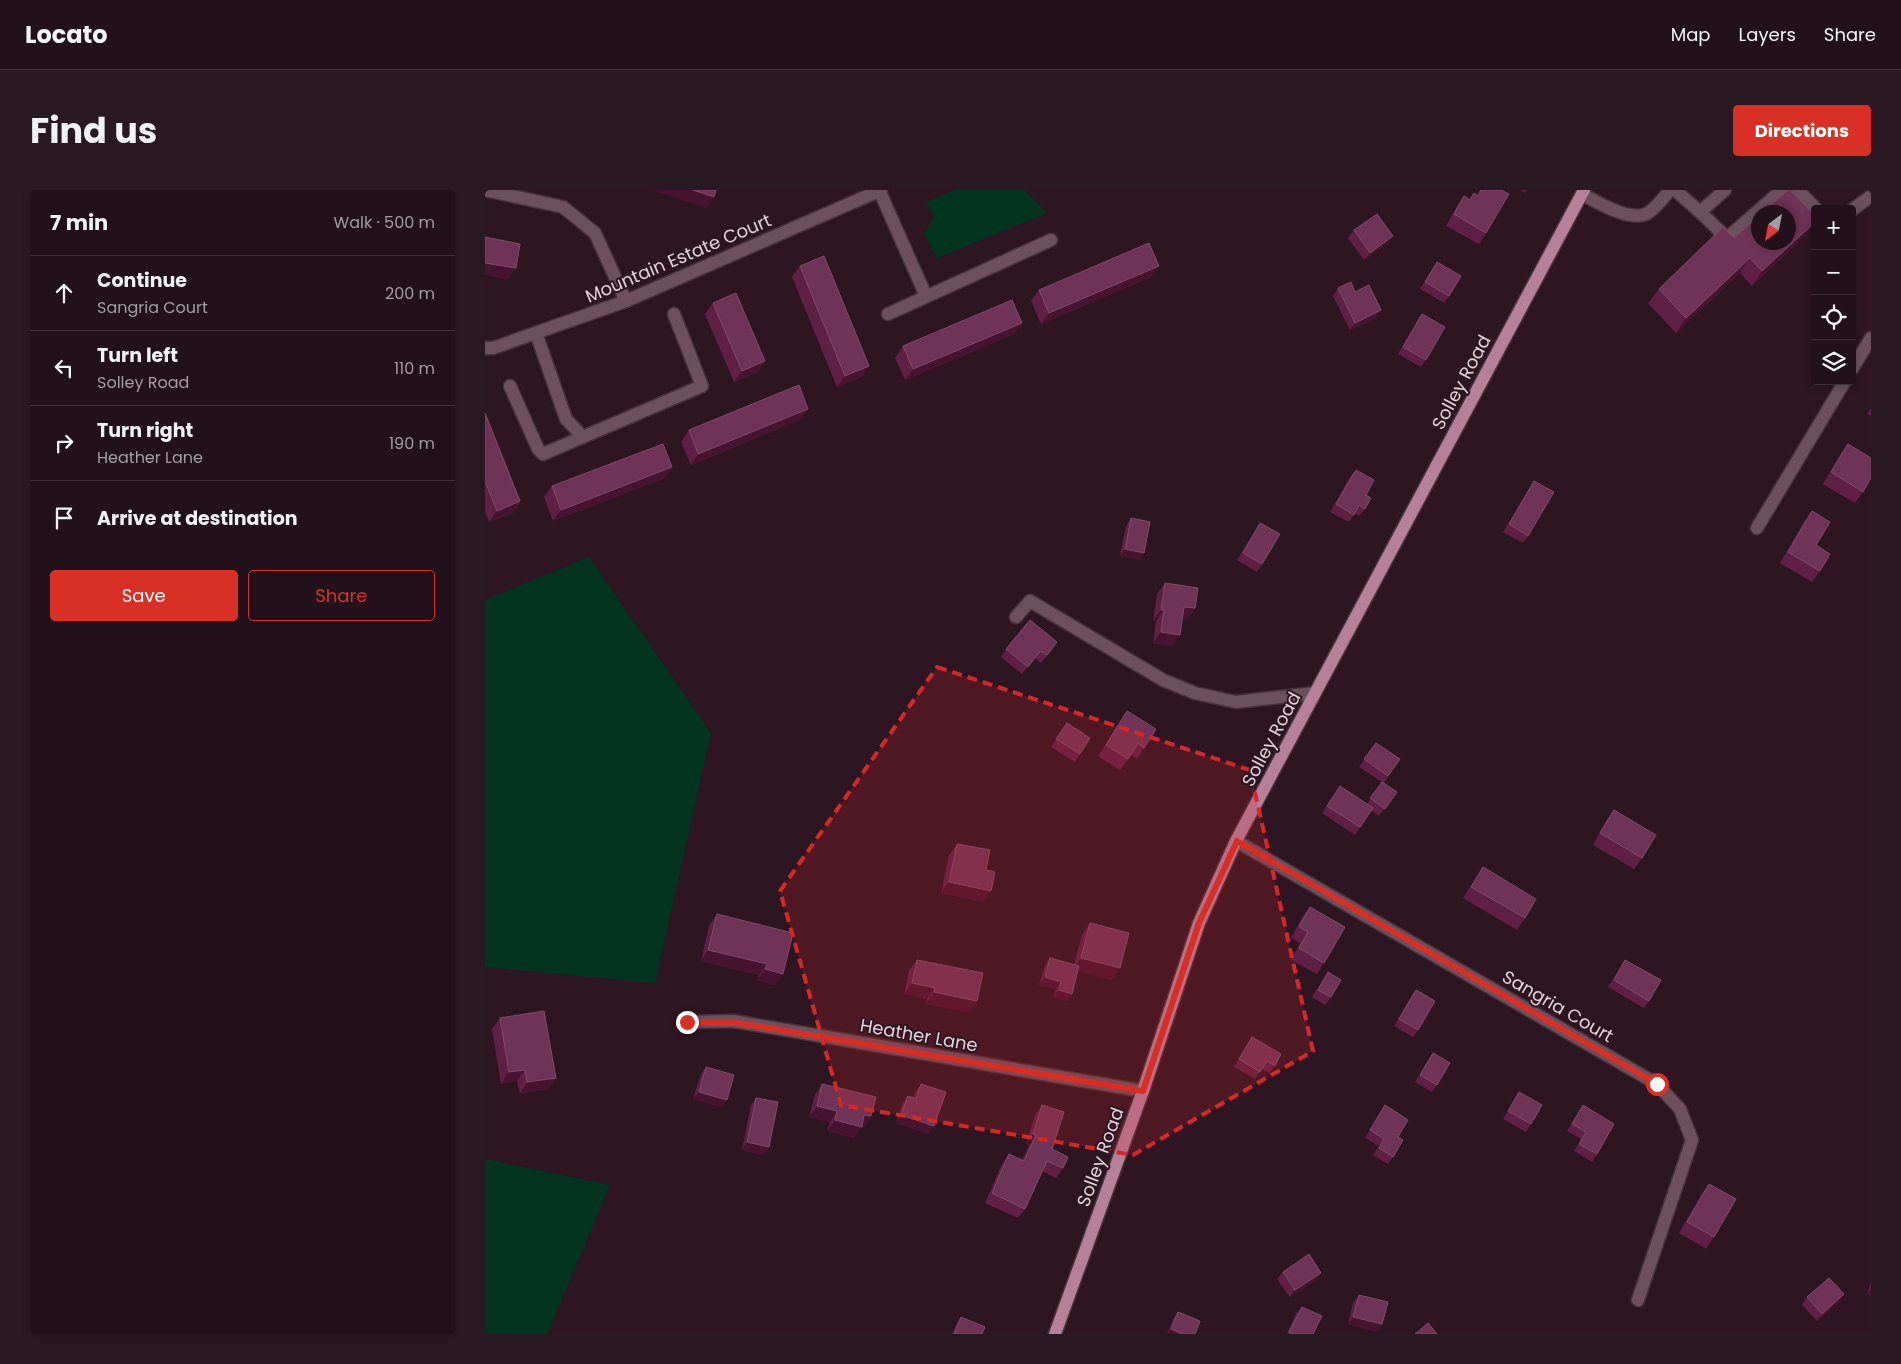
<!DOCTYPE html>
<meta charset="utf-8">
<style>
body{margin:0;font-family:Poppins,sans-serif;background:#2a1923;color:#f1f3f6}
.controls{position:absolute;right:15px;top:15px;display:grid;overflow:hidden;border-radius:5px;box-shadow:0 2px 8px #0003}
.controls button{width:45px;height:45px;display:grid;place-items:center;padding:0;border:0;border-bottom:1px solid #3f3039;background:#22101a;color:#f1f3f6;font:25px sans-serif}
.compass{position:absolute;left:1266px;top:15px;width:45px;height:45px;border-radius:50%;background:#22101a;box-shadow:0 2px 8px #0003;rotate:212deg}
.stop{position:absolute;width:15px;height:15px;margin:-11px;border:4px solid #d93025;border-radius:50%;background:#fff}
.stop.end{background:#d93025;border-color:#fff;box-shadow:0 1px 5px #0008}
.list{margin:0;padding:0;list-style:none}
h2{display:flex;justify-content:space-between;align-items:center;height:65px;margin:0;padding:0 20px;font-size:21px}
h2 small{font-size:16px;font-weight:400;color:#a29da2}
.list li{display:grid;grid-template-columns:32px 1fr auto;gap:15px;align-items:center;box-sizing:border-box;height:75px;padding:0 20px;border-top:1px solid #3f3039}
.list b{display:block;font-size:19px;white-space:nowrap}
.list p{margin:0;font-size:16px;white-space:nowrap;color:#a29da2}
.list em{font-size:16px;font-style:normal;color:#a29da2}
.actions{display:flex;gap:10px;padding:15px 20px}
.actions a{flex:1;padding:11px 0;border:1px solid #d93025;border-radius:5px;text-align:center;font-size:18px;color:#d93025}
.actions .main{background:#d93025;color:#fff}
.icon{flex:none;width:28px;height:28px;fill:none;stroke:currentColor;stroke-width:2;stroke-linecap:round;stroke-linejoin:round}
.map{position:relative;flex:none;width:1386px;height:1144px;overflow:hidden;border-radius:5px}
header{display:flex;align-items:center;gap:30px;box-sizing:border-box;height:70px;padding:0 25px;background:#22101a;border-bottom:1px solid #3f3039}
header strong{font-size:24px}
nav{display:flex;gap:28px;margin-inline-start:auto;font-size:18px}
.intro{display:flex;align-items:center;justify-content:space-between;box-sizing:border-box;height:120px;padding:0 30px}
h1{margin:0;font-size:35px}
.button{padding:12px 22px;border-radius:5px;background:#d93025;color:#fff;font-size:18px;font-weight:700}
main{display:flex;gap:30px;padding:0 30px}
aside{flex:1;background:#22101a;border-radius:5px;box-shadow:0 2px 8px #0003}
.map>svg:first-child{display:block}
.green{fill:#02341f}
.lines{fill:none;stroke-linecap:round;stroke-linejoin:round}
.minor-casing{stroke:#45333c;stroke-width:15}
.major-casing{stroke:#45333c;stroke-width:15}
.minor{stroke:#6c505e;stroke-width:12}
.major{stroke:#b67f9a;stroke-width:12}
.wall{fill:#602046}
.shaded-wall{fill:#461431}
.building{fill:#6e3356;stroke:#804c6a}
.route{stroke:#d93025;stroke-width:6}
.marked{fill:#d62828;fill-opacity:0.2;stroke:#d62828;stroke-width:4;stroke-dasharray:10 6;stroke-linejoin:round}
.labels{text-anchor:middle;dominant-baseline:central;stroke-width:4;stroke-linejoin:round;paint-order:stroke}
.street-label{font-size:18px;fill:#e1d0d7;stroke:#2d1622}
</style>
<header>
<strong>Locato</strong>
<nav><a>Map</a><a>Layers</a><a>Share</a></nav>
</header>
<div class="intro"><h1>Find us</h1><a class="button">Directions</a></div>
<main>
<aside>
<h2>7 min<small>Walk · 500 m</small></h2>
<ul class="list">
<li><svg class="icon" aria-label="ahead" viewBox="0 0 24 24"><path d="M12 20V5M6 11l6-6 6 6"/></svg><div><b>Continue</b><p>Sangria Court</p></div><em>200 m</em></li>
<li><svg class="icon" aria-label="left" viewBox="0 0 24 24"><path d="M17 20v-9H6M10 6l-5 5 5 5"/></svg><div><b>Turn left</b><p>Solley Road</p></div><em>110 m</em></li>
<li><svg class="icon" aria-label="right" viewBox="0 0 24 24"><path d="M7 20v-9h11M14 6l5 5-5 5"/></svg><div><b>Turn right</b><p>Heather Lane</p></div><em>190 m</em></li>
<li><svg class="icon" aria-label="arrive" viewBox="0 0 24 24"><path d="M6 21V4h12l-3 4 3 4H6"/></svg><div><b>Arrive at destination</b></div></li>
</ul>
<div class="actions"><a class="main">Save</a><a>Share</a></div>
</aside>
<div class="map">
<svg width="1386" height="1144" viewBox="0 0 1386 1144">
<rect width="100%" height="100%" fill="#2d1622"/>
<g class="green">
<polygon points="470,0 539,0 562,23 452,68 439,44 449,27 440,12"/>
<polygon points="104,367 226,543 170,793 0,777 0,410"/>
<polygon points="0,969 125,995 62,1144 0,1144"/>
</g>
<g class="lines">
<defs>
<g id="minor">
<polyline points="0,0 78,17 110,43 141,111"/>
<polyline points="394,0 441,106"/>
<polyline points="1190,0 1215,22 1240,0"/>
<polyline points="1313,0 1331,19"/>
<path d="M1097 4C1112 12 1146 33 1163 23 1171 18 1179 7 1185 0"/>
<polyline points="1367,20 1386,6"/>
<polyline points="1215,22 1242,48 1297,0"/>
<polyline points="403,124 566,50"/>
<polyline points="51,143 81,229 98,247"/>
<polyline points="0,158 8,158 141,111 396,0"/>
<polyline points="1367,179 1386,148"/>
<polyline points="25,196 53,259 58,264 217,196 189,124"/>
<polyline points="1272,338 1360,191"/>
<polyline points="531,427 545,411 678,490 710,503 751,512 830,503"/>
<polyline points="751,651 1172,894 1195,919 1207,950 1153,1110"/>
<polyline points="203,832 248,831 658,901"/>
</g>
<polyline id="major" points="570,1144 658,901 714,733 751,651 1099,0"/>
</defs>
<use href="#minor" class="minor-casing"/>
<use href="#major" class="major-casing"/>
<use href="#minor" class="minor"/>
<use href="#major" class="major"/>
</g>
<g class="wall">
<polygon points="995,0 1016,0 1001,43 994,54 961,36 971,18 979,6 984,9 989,3 992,5"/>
<polygon points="1035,0 1042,0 1040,3"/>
<polygon points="869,40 903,53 879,70 863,48"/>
<polygon points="1322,44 1267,96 1255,83 1191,143 1163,113 1174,99 1249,48"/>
<polygon points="952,72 964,106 959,113 935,99"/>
<polygon points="315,76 384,176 376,187 352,197 307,87"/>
<polygon points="666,87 556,134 546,111 554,100"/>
<polygon points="853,98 870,102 891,128 865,140 848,106"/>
<polygon points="228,113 273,182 249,192 220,124"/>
<polygon points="937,124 941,170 936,177 913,164 932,132"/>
<polygon points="529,144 420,190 410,168 418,156"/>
<polygon points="1386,218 1386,226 1382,224"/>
<polygon points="323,219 315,230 206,275 196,252 204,240"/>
<polygon points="0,223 35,311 28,323 4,332 0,322"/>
<polygon points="1363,254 1378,302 1370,313 1338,294 1355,265"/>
<polygon points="187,277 180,288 68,331 59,307 67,296"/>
<polygon points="871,280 881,305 880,319 874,326 870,323 864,332 845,322 865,287"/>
<polygon points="1049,291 1043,346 1038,353 1018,342"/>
<polygon points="1327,321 1335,381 1327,392 1295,373 1319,332"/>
<polygon points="646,328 654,370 635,366 641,336"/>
<polygon points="775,333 777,374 772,382 752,370"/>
<polygon points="680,393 710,418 702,430 697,429 695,445 687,456 668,453 671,431 668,431 672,404"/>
<polygon points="521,459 567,460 556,473 550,468 537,484 516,467"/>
<polygon points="642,521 659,558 652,569 646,565 635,580 613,566"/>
<polygon points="582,533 595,564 590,572 566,557"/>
<polygon points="891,553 915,569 899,593 912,602 894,626 886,620 870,645 837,623 855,596 882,614 897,592 874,577"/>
<polygon points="1129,620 1157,668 1149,679 1108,655 1121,631"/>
<polygon points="472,654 501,680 498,712 456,703 464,665"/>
<polygon points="998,677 1040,728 1032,740 978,708"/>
<polygon points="825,717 839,773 832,784 806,770 815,753 806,748 817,728"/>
<polygon points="232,724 298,784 290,795 272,790 274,785 216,771 224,736"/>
<polygon points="605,733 627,790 593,781 587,804 582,811 568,807 571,799 554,795 560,776 565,768 589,775 597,745"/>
<polygon points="432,770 492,811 484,822 441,814 442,809 419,804 424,781"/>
<polygon points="1140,770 1164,811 1159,818 1123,797"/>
<polygon points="843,782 846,807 840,815 827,807"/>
<polygon points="931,800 933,840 928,847 909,836 926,807"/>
<polygon points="15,828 71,888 63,899 35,904 32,891 16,894 7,839"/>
<polygon points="767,847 790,876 784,883 777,879 770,889 749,877"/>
<polygon points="948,863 952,895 947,902 930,892"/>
<polygon points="221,877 237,917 208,909 216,884"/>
<polygon points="337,894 386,926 379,938 376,937 369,948 342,941 345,932 324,927 330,905"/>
<polygon points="436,894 444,944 411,933 417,914 423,906 428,908 431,901"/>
<polygon points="1034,902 1046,934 1041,942 1018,929"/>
<polygon points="271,908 279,965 257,960 266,915"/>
<polygon points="557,915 567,959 578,978 571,988 557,981 540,1019 533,1028 500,1013 517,974 524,964 537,970 544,955 541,954 550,925"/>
<polygon points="900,915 908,967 903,974 888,965 894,956 880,948"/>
<polygon points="1098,915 1112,964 1107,972 1089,961 1096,949 1082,941"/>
<polygon points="1224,994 1229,1047 1221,1059 1194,1043 1216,1005"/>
<polygon points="798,1082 836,1083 831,1090 805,1107 792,1089"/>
<polygon points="1386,1091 1386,1105 1382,1104"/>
<polygon points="1359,1104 1354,1112 1332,1131 1317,1115 1322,1107"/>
<polygon points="874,1105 892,1142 863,1134 868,1113"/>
<polygon points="817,1117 828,1144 802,1144 811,1124"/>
<polygon points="693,1122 710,1144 682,1144 688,1130"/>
<polygon points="476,1127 497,1144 467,1144 471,1135"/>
</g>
<g class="shaded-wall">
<polygon points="167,0 208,0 229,7 221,18"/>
<polygon points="1330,32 1330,33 1322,44 1267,96 1277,81"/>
<polygon points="908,46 903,53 879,70 885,63"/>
<polygon points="1265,68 1255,83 1191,143 1201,128"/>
<polygon points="0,73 31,78 23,90 0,85"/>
<polygon points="674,76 666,87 556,134 564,123"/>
<polygon points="896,120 891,128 865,140 870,133"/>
<polygon points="537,133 529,144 420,190 428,179"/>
<polygon points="280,171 273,182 249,192 257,181"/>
<polygon points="384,176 376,187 352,197 360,186"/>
<polygon points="323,219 315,230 206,275 213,264"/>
<polygon points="187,277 180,288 68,331 76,320"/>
<polygon points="35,311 28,323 4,332 12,321"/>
<polygon points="640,359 659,363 654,370 635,366"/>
<polygon points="699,417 710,418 702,430 691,428"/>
<polygon points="676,420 679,420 671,431 668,431"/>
<polygon points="676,442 695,445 687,456 668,453"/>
<polygon points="464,692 506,701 498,712 456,703"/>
<polygon points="223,760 282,774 274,785 216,771"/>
<polygon points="596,768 635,778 627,790 588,780"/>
<polygon points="280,779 298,784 290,795 272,790"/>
<polygon points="560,787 576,792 571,799 554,795"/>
<polygon points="427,793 450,798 442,809 419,804"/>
<polygon points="574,800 587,804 582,811 568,807"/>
<polygon points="449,802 492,811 484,822 441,814"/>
<polygon points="40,880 32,891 16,894 24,882"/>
<polygon points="71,888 63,899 35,904 42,892"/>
<polygon points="214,902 242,910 237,917 208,909"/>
<polygon points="332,916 352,921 345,932 324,927"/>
<polygon points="379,925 386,926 379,938 376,937 369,948 342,941 350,930"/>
<polygon points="416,925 449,936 444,944 411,933"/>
<polygon points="548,944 551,945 544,955 541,954"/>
<polygon points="262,952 284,957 279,965 257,960"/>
<polygon points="836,1083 831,1090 805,1107 810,1100"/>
<polygon points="1386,1098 1386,1105 1382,1104"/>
<polygon points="1359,1104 1354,1112 1332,1131 1337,1124"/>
<polygon points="868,1127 897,1134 892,1142 863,1134"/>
<polygon points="686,1139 697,1144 682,1144"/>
</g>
<g class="building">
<polygon points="208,0 231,0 229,7"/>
<polygon points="996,0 1016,0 1024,4 1001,43 969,24 979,6 985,10 989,3 993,6"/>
<polygon points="1303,0 1305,0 1330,26 1330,32 1277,81 1265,68 1201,128 1174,99 1238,37 1249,48 1274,26 1274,52 1304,52 1304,22 1278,22"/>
<polygon points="892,24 908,46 885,63 869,40"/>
<polygon points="0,47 35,54 31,78 0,73"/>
<polygon points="664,53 674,76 564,123 554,100"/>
<polygon points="339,66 384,176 360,186 315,76"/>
<polygon points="952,72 976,86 964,106 940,92"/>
<polygon points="866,92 870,102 884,95 896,120 870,133 853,98"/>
<polygon points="251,103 280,171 257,181 228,113"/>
<polygon points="527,110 537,133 428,179 418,156"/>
<polygon points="937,124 960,137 941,170 918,157"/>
<polygon points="314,195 323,219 213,264 204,240"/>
<polygon points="0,223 35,311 12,321 0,291"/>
<polygon points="178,254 187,277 76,320 67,296"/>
<polygon points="1363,254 1386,268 1386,288 1378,302 1346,282"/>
<polygon points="871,280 889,290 881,305 886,308 880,319 874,315 869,325 851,314"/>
<polygon points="1049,291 1069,302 1043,346 1024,334"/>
<polygon points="1327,321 1345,332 1331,355 1345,364 1335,381 1303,362"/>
<polygon points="646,328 665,332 659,363 640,359"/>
<polygon points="775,333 795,344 777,374 758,363"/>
<polygon points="680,393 713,398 710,418 699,417 695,445 676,442 679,420 676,420"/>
<polygon points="545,430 572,452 562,465 555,461 543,477 521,459"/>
<polygon points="642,521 671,539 659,558 653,553 643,569 621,555"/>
<polygon points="582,533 605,548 595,564 571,549"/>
<polygon points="891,553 915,569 903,586 879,569"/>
<polygon points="897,592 912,602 900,619 885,608"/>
<polygon points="855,596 888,618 875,637 842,616"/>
<polygon points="1129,620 1171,645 1157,668 1115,643"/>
<polygon points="472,654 505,660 501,680 510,682 506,701 464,692"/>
<polygon points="998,677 1051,709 1040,728 986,697"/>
<polygon points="825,717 860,737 839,773 814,758 823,742 814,737"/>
<polygon points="232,724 308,743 298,784 280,779 282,774 223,760"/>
<polygon points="605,733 644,743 635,778 596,768"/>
<polygon points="565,768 594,776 587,804 574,800 576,792 560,787"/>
<polygon points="432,770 498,783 492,811 449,802 450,798 427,793"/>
<polygon points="1140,770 1176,790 1164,811 1129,790"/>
<polygon points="843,782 856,790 846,807 833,800"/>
<polygon points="931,800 950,811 933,840 914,829"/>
<polygon points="59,821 71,888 42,892 40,880 24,882 15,828"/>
<polygon points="767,847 796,864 790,876 782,871 775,882 754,869"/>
<polygon points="948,863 965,873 952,895 935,885"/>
<polygon points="221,877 249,885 242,910 214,902"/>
<polygon points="337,894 391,907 386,926 379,925 377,937 350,930 352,921 332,916"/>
<polygon points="436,894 461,902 449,936 416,925 423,906 431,909"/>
<polygon points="1034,902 1057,915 1046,934 1023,921"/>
<polygon points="271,908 293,912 284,957 262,952"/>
<polygon points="557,915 579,922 567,959 583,967 578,978 562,971 540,1019 507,1003 524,964 539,971 551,945 548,944"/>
<polygon points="900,915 923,930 913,947 918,950 908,967 894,958 899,949 885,940"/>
<polygon points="1098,915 1129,934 1112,964 1094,954 1101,942 1087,934"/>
<polygon points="1224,994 1251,1009 1229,1047 1202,1032"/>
<polygon points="824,1064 836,1083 810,1100 798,1082"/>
<polygon points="1344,1088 1359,1104 1337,1124 1322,1107"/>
<polygon points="874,1105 903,1112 897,1134 868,1127"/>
<polygon points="817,1117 837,1126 828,1144 808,1144 804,1142"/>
<polygon points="693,1122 715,1131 710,1144 697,1144 686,1139"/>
<polygon points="476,1127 500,1137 497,1144 469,1144"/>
<polygon points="943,1133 952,1144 930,1144"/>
</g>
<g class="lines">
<polyline class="route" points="202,832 248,832 658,901 714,733 752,651 1172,894"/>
</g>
<path class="marked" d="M452 477 765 580 828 861 648 965 356 915 295 701Z"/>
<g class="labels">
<g class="street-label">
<text transform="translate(193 68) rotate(-23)">Mountain Estate Court</text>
<text transform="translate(976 192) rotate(-62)">Solley Road</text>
<text transform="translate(786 549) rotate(-62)">Solley Road</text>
<text transform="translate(1073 816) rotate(30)">Sangria Court</text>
<text transform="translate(434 845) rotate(10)">Heather Lane</text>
<text transform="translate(615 967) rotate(-70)">Solley Road</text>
</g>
</g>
</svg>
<div class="controls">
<button>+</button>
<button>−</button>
<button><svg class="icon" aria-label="locate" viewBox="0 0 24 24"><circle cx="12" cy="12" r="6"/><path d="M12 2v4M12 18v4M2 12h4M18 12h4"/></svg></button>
<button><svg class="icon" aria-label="layers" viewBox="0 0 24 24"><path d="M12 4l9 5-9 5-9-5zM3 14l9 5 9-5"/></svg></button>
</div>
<svg class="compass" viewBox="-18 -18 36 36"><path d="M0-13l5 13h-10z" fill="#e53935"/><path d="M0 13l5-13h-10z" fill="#a29da2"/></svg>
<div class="stop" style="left:1172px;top:894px"></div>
<div class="stop end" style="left:202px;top:832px"></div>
</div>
</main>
